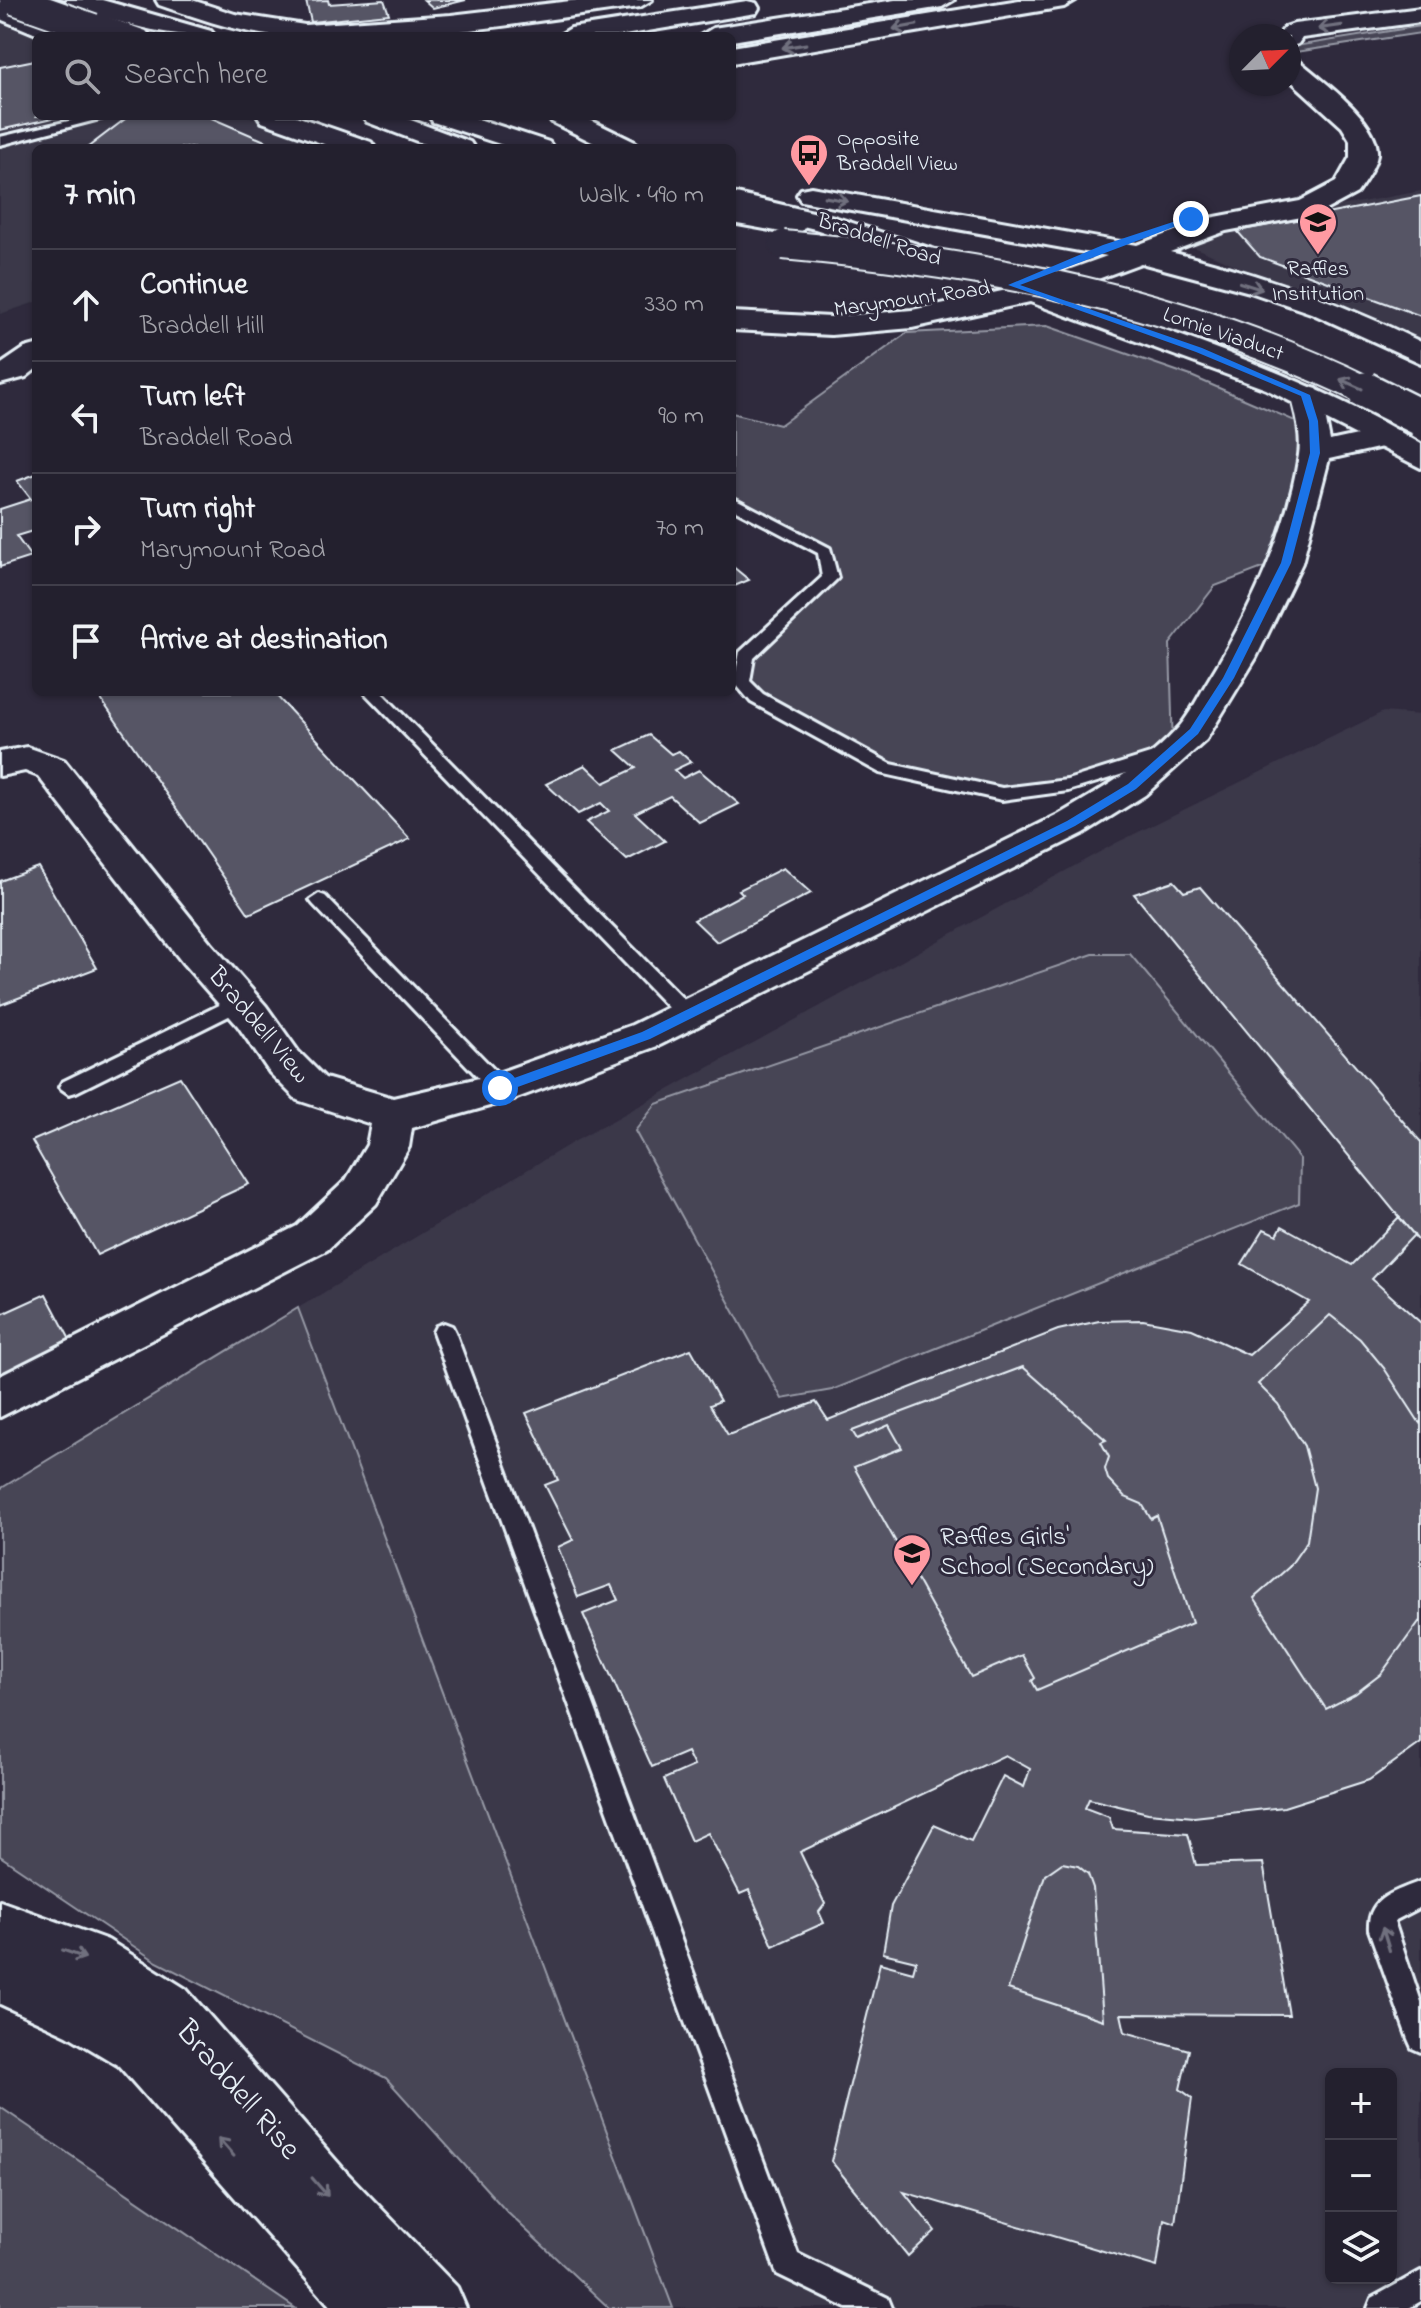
<!DOCTYPE html>
<meta charset="utf-8">
<style>
body{margin:0;font-family:"Indie Flower",sans-serif;background:#2f2d3a;color:#f1f3f6}
.controls{position:absolute;right:24px;bottom:24px;display:grid;overflow:hidden;border-radius:12px;box-shadow:0 2px 6px #0004}
.controls button{width:72px;height:72px;display:grid;place-items:center;padding:0;border:0;border-bottom:2px solid #403e4a;background:#23202e;color:#f1f3f6;font:40px sans-serif}
.compass{position:absolute;left:1229px;top:24px;width:72px;height:72px;border-radius:50%;background:#23202e;box-shadow:0 2px 6px #0004;rotate:66deg}
.stop{position:absolute;width:24px;height:24px;margin:-18px;border:6px solid #1a73e8;border-radius:50%;background:#fff}
.stop.end{background:#1a73e8;border-color:#fff;box-shadow:0 2px 8px #0008}
.list{margin:0;padding:0;list-style:none}
h2{display:flex;justify-content:space-between;align-items:center;height:104px;margin:0;padding:0 32px;font-size:34px}
h2 small{font-size:26px;font-weight:400;color:#a3a3aa}
.list li{display:grid;grid-template-columns:52px 1fr auto;gap:24px;align-items:center;box-sizing:border-box;height:112px;padding:0 32px;border-top:2px solid #403e4a}
.list b{display:block;font-size:30px;white-space:nowrap}
.list p{margin:0;font-size:26px;white-space:nowrap;color:#a3a3aa}
.list em{font-size:26px;font-style:normal;color:#a3a3aa}
.icon{flex:none;width:44px;height:44px;fill:none;stroke:currentColor;stroke-width:2;stroke-linecap:round;stroke-linejoin:round}
.map{position:relative;flex:none;width:1421px;height:2308px;overflow:hidden}
.search{position:absolute;background:#23202e;box-shadow:0 2px 6px #0004;left:32px;top:32px;width:704px;height:88px;display:flex;align-items:center;gap:20px;box-sizing:border-box;padding:0 28px;border-radius:12px;color:#a3a3aa;font-size:30px}
.panel{position:absolute;background:#23202e;box-shadow:0 2px 6px #0004;left:32px;top:144px;width:704px;height:552px;border-radius:12px}
.map>svg:first-child{display:block}
.built{fill:#3b3749;fill-rule:evenodd}
.green{fill:#464455;stroke:#979aa6;stroke-width:2}
.building{fill:#575565;stroke:#e8f1f8;stroke-width:2}
.lines{fill:none;stroke-linecap:round;stroke-linejoin:round}
.service-casing{stroke:#e8f1f8;stroke-width:6}
.minor-casing{stroke:#e8f1f8;stroke-width:6}
.primary-casing{stroke:#e8f1f8;stroke-width:6}
.trunk-casing{stroke:#e8f1f8;stroke-width:6}
.service{fill:#2f2a3d;fill-rule:evenodd}
.minor{fill:#2f2a3d;fill-rule:evenodd}
.primary{fill:#2f2a3d;fill-rule:evenodd}
.trunk{fill:#2f2a3d;fill-rule:evenodd}
.trunk-bridge-far1-casing{stroke:#e8f1f8;stroke-width:32;stroke-linecap:butt}
.trunk-bridge-casing{stroke:#e8f1f8;stroke-width:40;stroke-linecap:butt}
.trunk-bridge-far1{stroke:#2f2a3d;stroke-width:28}
.trunk-bridge{stroke:#2f2a3d;stroke-width:35}
.oneway{stroke:#70707e}
.route{fill:#1a73e8}
.labels{text-anchor:middle;dominant-baseline:central;stroke-width:6;stroke-linejoin:round;paint-order:stroke}
.far-poi-label{font-size:22px;fill:#e8f1f8;stroke:#2f2a3d;text-anchor:start}
.far-street-label{font-size:22px;fill:#e8f1f8;stroke:#2f2a3d}
.street-label{font-size:26px;fill:#e8f1f8;stroke:#2f2a3d}
.poi-label{font-size:26px;fill:#e8f1f8;stroke:#2f2a3d;text-anchor:start}
.near-street-label{font-size:32px;fill:#e8f1f8;stroke:#2f2a3d}
</style>
<div class="map">
<svg width="1421" height="2308" viewBox="0 0 1421 2308">
<rect width="100%" height="100%" fill="#2f2a3d"/>
<filter id="ink" filterUnits="userSpaceOnUse"><feTurbulence type="fractalNoise" baseFrequency=".0125" numOctaves="2"/><feDisplacementMap in="SourceGraphic" scale="16" xChannelSelector="R" yChannelSelector="G"/><feConvolveMatrix kernelMatrix="1 2 1 2 8 2 1 2 1" color-interpolation-filters="sRGB"/></filter>
<g filter="url(#ink)">
<g class="built">
<polygon points="0,20 42,36 36,36 36,116 249,116 331,148 36,148 36,302 0,314"/>
<polygon points="1421,191 1421,345 1184,243 1226,227"/>
<path d="M1383 712 1421 715V2308H673L298 1308 570 1144 1116 843ZM1331 2074H1391V2278H1331Z"/>
</g>
<g class="green">
<polygon points="1421,26 1421,33 1289,53 1289,47"/>
<polygon points="1047,326 1191,376 1309,427 1281,561 1215,586 1170,644 1173,751 1097,777 1002,794 886,769 742,682 746,656 830,578 825,551 732,502 732,413 780,425 907,333"/>
<polygon points="1093,954 1130,954 1300,1159 1299,1203 832,1390 782,1399 635,1131 656,1104"/>
<polygon points="298,1308 673,2308 609,2308 507,2212 386,2078 157,1962 0,1856 0,1489"/>
<polygon points="0,2107 295,2308 0,2308"/>
</g>
<g class="building">
<polygon points="328,0 329,4 384,0 389,14 311,22 306,1"/>
<polygon points="424,0 466,0 433,8"/>
<polygon points="35,60 36,116 62,116 0,130 0,67"/>
<polygon points="129,116 207,116 281,148 87,148"/>
<polygon points="1421,196 1421,316 1260,257 1237,231"/>
<polygon points="36,474 36,530 16,536 31,557 0,567 0,509 31,499 17,481"/>
<polygon points="732,566 749,580 732,587"/>
<polygon points="96,692 273,692 410,839 249,914"/>
<polygon points="649,735 671,754 679,751 691,762 674,770 683,778 699,770 739,804 700,823 670,796 635,813 665,841 627,860 586,822 609,811 601,803 578,814 546,784 585,765 604,783 636,768 616,750"/>
<polygon points="38,867 97,968 0,1005 0,881"/>
<polygon points="783,868 811,893 717,942 694,920 743,894 739,890"/>
<polygon points="1174,881 1184,892 1200,887 1421,1142 1421,1244 1134,894"/>
<polygon points="180,1077 249,1184 97,1255 32,1141"/>
<polygon points="1399,1217 1414,1235 1372,1279 1421,1323 1421,1743 1369,1780 1284,1807 1194,1817 1148,1813 1089,1799 1085,1808 1109,1817 1113,1829 1188,1834 1196,1865 1263,1863 1289,2015 1121,2014 1125,2032 1189,2050 1180,2089 1192,2098 1175,2223 1164,2219 1157,2267 904,2192 935,2231 908,2256 831,2161 880,1963 913,1972 916,1961 883,1953 891,1906 934,1825 971,1841 1003,1776 1024,1787 1030,1769 1005,1755 800,1852 825,1904 819,1912 824,1923 773,1946 749,1890 740,1894 708,1833 691,1841 664,1779 694,1766 687,1752 652,1767 583,1614 618,1600 611,1585 578,1597 558,1547 573,1540 545,1485 558,1480 526,1413 691,1349 720,1401 710,1405 728,1435 816,1402 828,1420 1058,1330 1099,1321 1143,1320 1192,1329 1249,1355 1309,1302 1242,1264 1264,1229 1277,1235 1282,1226 1352,1265"/>
<polygon points="46,1294 76,1351 0,1387 0,1315"/>
<polygon points="1330,1315 1360,1339 1384,1368 1421,1425 1421,1619 1381,1674 1355,1694 1326,1709 1254,1598 1289,1567 1307,1541 1315,1488 1304,1446 1278,1404 1258,1384"/>
<polygon points="1023,1367 1106,1440 1101,1442 1109,1457 1105,1469 1108,1479 1125,1497 1142,1504 1151,1519 1157,1516 1192,1623 1037,1690 1032,1681 1035,1678 1022,1655 971,1677 854,1467 902,1448 889,1425 857,1439 852,1431"/>
<polygon points="1062,1863 1078,1866 1088,1874 1093,1888 1103,2020 1008,1989 1045,1875"/>
</g>
<g class="lines">
<defs>
<g id="service">
<polygon points="90,116 111,116 0,145 0,137"/>
<polygon points="732,497 830,548 838,578 754,658 750,681 763,694 891,764 1002,788 1067,780 1166,749 1174,755 1172,759 1068,791 1002,800 880,773 751,702 734,682 740,652 822,577 818,553 732,508"/>
<polygon points="364,692 381,692 694,1010 696,1015 694,1020 680,1020"/>
<polygon points="319,894 325,896 507,1083 510,1088 507,1093 493,1093 313,904 310,900"/>
<polygon points="240,995 247,997 249,1002 247,1007 76,1092 69,1094 59,1087 62,1082"/>
<polygon points="444,1323 452,1326 455,1332 798,2254 888,2298 892,2308 847,2308 777,2274 433,1332 436,1326"/>
<path d="M1421 1881V1907L1394 1921 1421 2002V2052L1412 2048 1408 2039 1369 1930C1367 1897 1395 1892 1421 1881Z"/>
<polygon points="1421,2271 1421,2301 1409,2308 1368,2308 1372,2298"/>
</g>
<g id="minor">
<path d="M1306 386 1317 389 1321 395 1330 441 1389 428 1400 431 1404 437 1400 443 1329 459 1302 563 1256 658 1206 740 1145 795 1084 833 660 1045 514 1099 412 1128 409 1147 376 1204 327 1250 0 1417V1376L297 1226 346 1180 367 1145 371 1124 297 1100 270 1073 238 1026 182 962 38 776 25 771 0 776V752L27 747 64 760 210 942 266 1006 298 1051 325 1078 393 1098 492 1075 632 1025 1058 815C1101 790 1147 764 1180 726 1190 714 1198 698 1206 684 1249 615 1286 536 1299 455 1302 435 1296 414 1291 395L1295 389Z"/>
<polygon points="0,1901 108,1940 186,1989 346,2172 457,2287 466,2308 332,2308 119,2066 67,2035 0,2004"/>
</g>
<g id="primary">
<polygon points="41,0 59,0 146,31 150,36 113,36 41,10 38,5"/>
<path d="M156 0H192L235 14 305 25 451 15 579 0H652L640 7C521 22 397 47 277 36 236 32 198 18 159 5Z"/>
<polygon points="1019,0 1076,0 1064,7 732,63 732,47"/>
<polygon points="1421,8 1421,22 1302,38 1298,44 1289,47 1289,36 1278,36 1285,27 1294,24"/>
<path d="M1289 57 1298 60C1321 80 1380 121 1377 154 1376 166 1364 183 1357 193L1318 214 1226 231 1170 252C1258 273 1340 302 1421 342V363L1311 313 1250 292 1141 263 1060 293C1184 337 1308 376 1421 444V468L1266 389 1030 302 912 328 831 335 732 330V312L831 317 912 310 1007 290 1011 283H1032L1107 256 801 201 797 195 801 189 811 187 1137 245 1210 218 1300 201 1336 182 1350 157V140L1342 127 1289 79Z"/>
<polygon points="429,116 469,116 549,142 553,148 512,148 433,122"/>
<polygon points="548,116 582,116 635,142 639,148 604,148 552,122"/>
<polygon points="732,193 834,217 951,255 956,261 951,267 941,270 815,229 732,209"/>
<polygon points="36,345 36,369 26,377 0,384 0,365 25,348"/>
</g>
<g id="trunk">
<path d="M66 0H102L211 31 215 36C160 36 120 23 69 5Z"/>
<polygon points="895,0 954,0 942,7 732,41 732,36 700,36 713,28"/>
<polygon points="747,1 756,3 759,8 756,13 618,36 558,36 571,28"/>
<polygon points="0,3 72,31 76,36 41,36 0,19"/>
<polygon points="258,116 296,116 371,142 375,148 335,148 262,122"/>
<polygon points="363,116 400,116 470,142 474,148 435,148 367,122"/>
<polygon points="732,207 802,219 806,225 802,231 792,234 732,223"/>
</g>
</defs>
<use href="#service" class="service-casing"/>
<use href="#minor" class="minor-casing"/>
<use href="#primary" class="primary-casing"/>
<use href="#trunk" class="trunk-casing"/>
<use href="#service" class="service"/>
<use href="#minor" class="minor"/>
<use href="#primary" class="primary"/>
<use href="#trunk" class="trunk"/>
<defs>
<g id="trunk-bridge-far1">
<polyline points="14,0 93,28"/>
<path d="M783 245C990 264 1181 300 1369 392"/>
</g>
<polyline id="trunk-bridge" points="1365,390 1421,418"/>
</defs>
<use href="#trunk-bridge-far1" class="trunk-bridge-far1-casing"/>
<use href="#trunk-bridge" class="trunk-bridge-casing"/>
<use href="#trunk-bridge-far1" class="trunk-bridge-far1"/>
<use href="#trunk-bridge" class="trunk-bridge"/>
</g>
<defs><path id="oneway-shaft" d="M-6 0H5M1.5-3L5.5 0L1.5 3" fill="none" stroke-width="1.6" stroke-linecap="round" stroke-linejoin="round" transform="scale(2)"/></defs>
<g class="oneway">
<use href="#oneway-shaft" transform="translate(905 27) rotate(170)"/>
<use href="#oneway-shaft" transform="translate(1330 27) rotate(172)"/>
<use href="#oneway-shaft" transform="translate(794 46) rotate(171)"/>
<use href="#oneway-shaft" transform="translate(836 199) rotate(10)"/>
<use href="#oneway-shaft" transform="translate(1251 286) rotate(17)"/>
<use href="#oneway-shaft" transform="translate(1351 384) rotate(-156)"/>
<use href="#oneway-shaft" transform="translate(1386 1939) rotate(-107)"/>
<use href="#oneway-shaft" transform="translate(74 1954) rotate(19)"/>
<use href="#oneway-shaft" transform="translate(226 2147) rotate(-131)"/>
<use href="#oneway-shaft" transform="translate(320 2187) rotate(49)"/>
</g>
</g>
<polygon class="route" points="1188,217 1195,219 1020,285 1202,348 1310,395 1318,421 1320,453 1291,563 1234,678 1198,734 1136,789 1075,826 650,1039 504,1092 495,1092 495,1085 642,1032 1067,821 1128,784 1190,729 1223,678 1281,563 1310,453 1309,421 1301,396 1196,352 1008,285 1103,245"/>
<defs>
<symbol id="bus-pin" viewBox="-11 -11 22 30"><path d="M0 17L-7.5 6A9.5 9.5 0 1 1 7.5 6Z" fill="#ff9aa2" stroke="#2f2a3d"/><path d="M-5-6H5V4H4V6H2V4H-2V6H-4V4H-5ZM-3.5-4V0h7V-4ZM-3.5 1.2v1.5H-2V1.2ZM2 1.2v1.5H3.5V1.2Z" fill="#111"/></symbol>
<symbol id="university-pin" viewBox="-11 -11 22 30"><path d="M0 17L-7.5 6A9.5 9.5 0 1 1 7.5 6Z" fill="#ff9aa2" stroke="#2f2a3d"/><path d="M0-5L7-2L0 1L-7-2ZM-4 1L0 2.5L4 1V4Q0 6-4 4Z" fill="#111"/></symbol>
<symbol id="school-pin" viewBox="-11 -11 22 30"><path d="M0 17L-7.5 6A9.5 9.5 0 1 1 7.5 6Z" fill="#ff9aa2" stroke="#2f2a3d"/><path d="M0-5L7-2L0 1L-7-2ZM-4 1L0 2.5L4 1V4Q0 6-4 4Z" fill="#111"/></symbol>
</defs>
<g fill-rule="evenodd">
<use href="#bus-pin" x="787" y="131" width="44" height="60"/>
<use href="#university-pin" x="1296" y="200" width="44" height="60"/>
<use href="#school-pin" x="890" y="1531" width="44" height="60"/>
</g>
<g class="labels">
<g class="far-poi-label">
<text x="837" y="140">Opposite<tspan x="837" dy="25">Braddell View</tspan></text>
<text x="1318" y="270" text-anchor="middle">Raffles<tspan x="1318" dy="25">Institution</tspan></text>
</g>
<g class="far-street-label">
<text transform="translate(879 241) rotate(18)">Braddell Road</text>
<text transform="translate(912 300) rotate(-8)">Marymount Road</text>
<text transform="translate(1223 335) rotate(19)">Lornie Viaduct</text>
</g>
<g class="street-label">
<text transform="translate(258 1026) rotate(50)">Braddell View</text>
</g>
<g class="poi-label">
<text x="940" y="1538">Raffles Girls'<tspan x="940" dy="30">School (Secondary)</tspan></text>
</g>
<g class="near-street-label">
<text transform="translate(237 2091) rotate(49)">Braddell Rise</text>
</g>
</g>
</svg>
<div class="controls">
<button>+</button>
<button>−</button>
<button><svg class="icon" aria-label="layers" viewBox="0 0 24 24"><path d="M12 4l9 5-9 5-9-5zM3 14l9 5 9-5"/></svg></button>
</div>
<svg class="compass" viewBox="-18 -18 36 36"><path d="M0-13l5 13h-10z" fill="#e53935"/><path d="M0 13l5-13h-10z" fill="#a3a3aa"/></svg>
<div class="stop" style="left:500px;top:1088px"></div>
<div class="stop end" style="left:1191px;top:219px"></div>
<div class="search"><svg class="icon" aria-label="search" viewBox="0 0 24 24"><circle cx="10" cy="10" r="6"/><path d="M15 15l6 6"/></svg>Search here</div>
<section class="panel">
<h2>7 min<small>Walk · 490 m</small></h2>
<ul class="list">
<li><svg class="icon" aria-label="ahead" viewBox="0 0 24 24"><path d="M12 20V5M6 11l6-6 6 6"/></svg><div><b>Continue</b><p>Braddell Hill</p></div><em>330 m</em></li>
<li><svg class="icon" aria-label="left" viewBox="0 0 24 24"><path d="M17 20v-9H6M10 6l-5 5 5 5"/></svg><div><b>Turn left</b><p>Braddell Road</p></div><em>90 m</em></li>
<li><svg class="icon" aria-label="right" viewBox="0 0 24 24"><path d="M7 20v-9h11M14 6l5 5-5 5"/></svg><div><b>Turn right</b><p>Marymount Road</p></div><em>70 m</em></li>
<li><svg class="icon" aria-label="arrive" viewBox="0 0 24 24"><path d="M6 21V4h12l-3 4 3 4H6"/></svg><div><b>Arrive at destination</b></div></li>
</ul>
</section>
</div>
